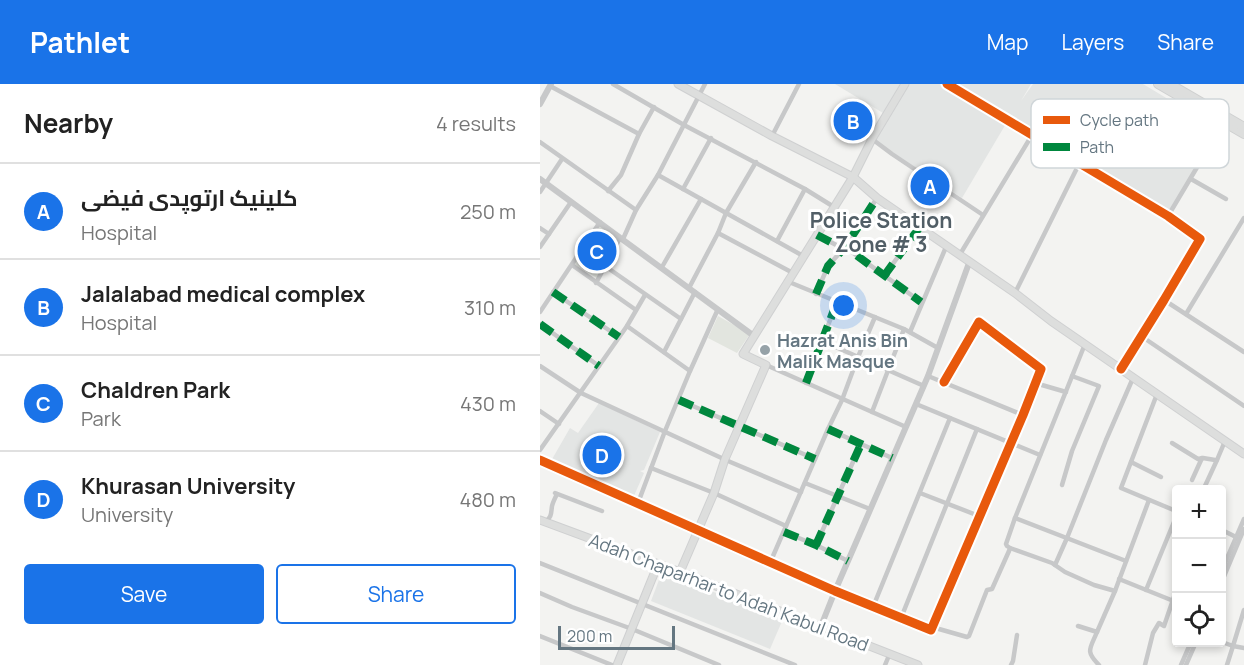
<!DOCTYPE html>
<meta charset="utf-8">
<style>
body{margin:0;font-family:Manrope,Cairo,sans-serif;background:#f2f2f2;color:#222}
.controls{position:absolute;right:18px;bottom:18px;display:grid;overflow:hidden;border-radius:6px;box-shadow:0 3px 9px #0003}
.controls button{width:54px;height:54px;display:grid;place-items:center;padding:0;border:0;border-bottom:2px solid #e0e0e0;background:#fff;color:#222;font:30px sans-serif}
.scale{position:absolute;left:18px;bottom:15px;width:117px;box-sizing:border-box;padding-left:6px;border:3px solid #647681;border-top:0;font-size:16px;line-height:21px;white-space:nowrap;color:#647681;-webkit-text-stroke:4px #fff;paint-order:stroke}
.you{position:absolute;left:304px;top:222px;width:21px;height:21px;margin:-15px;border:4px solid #fff;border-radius:50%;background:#1a73e8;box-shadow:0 0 0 9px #1a73e833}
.badge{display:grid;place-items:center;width:39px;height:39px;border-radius:50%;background:#1a73e8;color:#fff;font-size:20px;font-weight:700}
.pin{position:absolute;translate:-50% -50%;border:3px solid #fff;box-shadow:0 2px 6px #0006}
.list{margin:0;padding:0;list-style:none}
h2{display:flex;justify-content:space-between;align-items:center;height:78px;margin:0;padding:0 24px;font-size:26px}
h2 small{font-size:20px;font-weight:400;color:#767676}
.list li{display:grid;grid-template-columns:39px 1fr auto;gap:18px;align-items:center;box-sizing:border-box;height:96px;padding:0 24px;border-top:2px solid #e0e0e0}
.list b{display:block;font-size:22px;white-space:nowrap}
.list p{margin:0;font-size:20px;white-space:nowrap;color:#767676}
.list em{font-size:20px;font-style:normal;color:#767676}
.actions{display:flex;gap:12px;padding:18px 24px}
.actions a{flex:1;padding:14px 0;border:2px solid #1a73e8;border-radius:6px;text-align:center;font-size:21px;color:#1a73e8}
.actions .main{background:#1a73e8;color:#fff}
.icon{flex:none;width:33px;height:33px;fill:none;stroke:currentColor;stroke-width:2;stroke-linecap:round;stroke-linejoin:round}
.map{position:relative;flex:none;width:704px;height:581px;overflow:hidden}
header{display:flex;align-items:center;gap:36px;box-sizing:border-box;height:84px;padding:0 30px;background:#1a73e8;color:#fff}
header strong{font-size:28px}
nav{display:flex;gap:33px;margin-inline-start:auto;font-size:21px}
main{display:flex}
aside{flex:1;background:#fff}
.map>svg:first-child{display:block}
.built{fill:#e3e5e4}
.green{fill:#e2e5df}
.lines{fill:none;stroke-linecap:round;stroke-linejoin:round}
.secondary-casing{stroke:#cfd0d1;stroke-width:9}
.trunk-casing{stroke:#cfd0d0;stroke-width:10}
.minor{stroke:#c7c8c9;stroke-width:4.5}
.tertiary{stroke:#c7c8c9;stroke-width:6}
.secondary{stroke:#dddedd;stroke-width:7}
.trunk{stroke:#dddedd;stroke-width:8}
.quiet{stroke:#00873e;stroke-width:8;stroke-dasharray:15 8;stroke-linecap:butt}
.cycleway-casing{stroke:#fff;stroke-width:13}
.cycleway{stroke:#e8590c;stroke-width:9}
.poi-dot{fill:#96a2a8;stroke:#fff;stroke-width:2}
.labels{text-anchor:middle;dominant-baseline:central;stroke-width:6;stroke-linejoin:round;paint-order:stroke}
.poi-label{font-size:18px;font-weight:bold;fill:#647681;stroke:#fff;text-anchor:start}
.street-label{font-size:18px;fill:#647681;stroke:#fff}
.quarter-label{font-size:21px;font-weight:bold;fill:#515e66;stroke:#fff}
.key{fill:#fff;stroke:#d0d6d9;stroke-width:1.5}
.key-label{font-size:16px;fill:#647681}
</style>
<header>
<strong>Pathlet</strong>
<nav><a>Map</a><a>Layers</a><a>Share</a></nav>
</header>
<main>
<aside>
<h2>Nearby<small>4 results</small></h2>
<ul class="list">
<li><span class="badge">A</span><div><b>کلینیک ارتوپدی فیضی</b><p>Hospital</p></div><em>250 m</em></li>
<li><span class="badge">B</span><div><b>Jalalabad medical complex</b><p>Hospital</p></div><em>310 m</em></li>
<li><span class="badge">C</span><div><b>Chaldren Park</b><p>Park</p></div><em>430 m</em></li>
<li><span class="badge">D</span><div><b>Khurasan University</b><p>University</p></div><em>480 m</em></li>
</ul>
<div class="actions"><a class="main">Save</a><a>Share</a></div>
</aside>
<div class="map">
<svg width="704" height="581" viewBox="0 0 704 581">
<rect width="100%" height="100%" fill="#f3f3f1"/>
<g class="built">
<polygon points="295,0 360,0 343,29"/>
<polygon points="367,0 403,0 467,38 422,114 332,55"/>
<polygon points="415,0 491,0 481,17 493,0 603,0 678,45 628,129"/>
<polygon points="59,319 120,348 104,386 100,387 104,389 93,414 78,408 78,406 11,377 30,344 38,349"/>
<polygon points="122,488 243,535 230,565 111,517"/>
</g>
<g class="green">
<polygon points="59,141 78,155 57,194 34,180"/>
<polygon points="178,232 210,250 197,269 168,254"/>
</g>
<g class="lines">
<defs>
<g id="secondary">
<polyline points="138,0 232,52 313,93 337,114 475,209 511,237 704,370"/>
<polyline points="0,436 140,488 378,581"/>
<polyline points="140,488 174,409 185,375 226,281 203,270 313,93 332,55 365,0"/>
<polyline points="77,581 118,480"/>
</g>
<g id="trunk">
<polyline points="618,0 704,50"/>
<polyline points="630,0 704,43"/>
</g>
</defs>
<use href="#secondary" class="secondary-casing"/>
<use href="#trunk" class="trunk-casing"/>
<g class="minor">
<polyline points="73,0 144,41 265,105 294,123"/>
<polyline points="407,0 628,132 660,155 624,216 581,285"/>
<polyline points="10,2 99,50"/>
<polyline points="232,52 259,0"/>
<polyline points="332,55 352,70 443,131"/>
<polyline points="0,58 96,126"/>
<polyline points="118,91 265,173"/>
<polyline points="651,95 686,115"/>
<polyline points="143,105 171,54"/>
<polyline points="68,107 81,91 99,50 114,23"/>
<polyline points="0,108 22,75"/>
<polyline points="628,132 684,38"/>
<polyline points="0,144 9,150"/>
<polyline points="178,149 253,189"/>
<polyline points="277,151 302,164 305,163 381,218"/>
<polyline points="83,155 96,126 118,91 165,0"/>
<polyline points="237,157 265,105"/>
<polyline points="0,163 31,118"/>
<polyline points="419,172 492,51"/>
<polyline points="32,181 96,226"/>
<polyline points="65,182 141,235"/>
<polyline points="122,183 161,115"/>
<polyline points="344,192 379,144"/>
<polyline points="249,198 364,245 398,264"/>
<polyline points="56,199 80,154"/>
<polyline points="149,204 178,149 186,129 216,78"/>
<polyline points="13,208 79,253"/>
<polyline points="475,209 539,80"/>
<polyline points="276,210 288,182 305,163 337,114"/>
<polyline points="624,216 704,268"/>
<polyline points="0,228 60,138"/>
<polyline points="646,230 704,134"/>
<polyline points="0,240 59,282"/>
<polyline points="87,242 150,287"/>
<polyline points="370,248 406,163"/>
<polyline points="601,252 704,322"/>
<polyline points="282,257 384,302"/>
<polyline points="124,268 155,208"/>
<polyline points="226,281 366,343"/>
<polyline points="0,282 41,309 188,377 261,408"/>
<polyline points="388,292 483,331"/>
<polyline points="266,299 297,218"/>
<polyline points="495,299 526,308"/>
<polyline points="617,310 581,404 636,427"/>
<polyline points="139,316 275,375"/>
<polyline points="376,320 500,371"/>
<polyline points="0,327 19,340"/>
<polyline points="332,328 364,245"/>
<polyline points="288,345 352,374"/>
<polyline points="632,359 658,375 663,374 675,376 677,376 685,357"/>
<polyline points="0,366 87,242 105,211"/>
<polyline points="0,376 295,507 391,546 483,331 501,285 439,238 404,298"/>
<polyline points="591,378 621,393"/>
<polyline points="111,384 174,409 246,442"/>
<polyline points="652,396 662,374"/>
<polyline points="265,399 330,425"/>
<polyline points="522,401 532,367 559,302 532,292"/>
<polyline points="665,402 677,376"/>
<polyline points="15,409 62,427"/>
<polyline points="380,409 439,432"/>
<polyline points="98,419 125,347 150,287 178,225"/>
<polyline points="475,434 586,477"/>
<path d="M5 438C12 433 11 429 12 422 13 418 15 414 17 410"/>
<polyline points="682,446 696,453"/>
<polyline points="244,448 276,461 308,477"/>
<polyline points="276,461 321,360"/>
<polyline points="470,464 512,479 525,488 554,501 575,507"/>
<polyline points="0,479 255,581"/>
<polyline points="230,479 288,345 302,316 318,273 335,233"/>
<polyline points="515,481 527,454 566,356 593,294"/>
<polyline points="682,486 704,435"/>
<polyline points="579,495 636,518"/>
<polyline points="682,497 704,445"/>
<polyline points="606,506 636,433"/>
<polyline points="0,509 32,523 92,545 179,581"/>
<polyline points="333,523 410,334"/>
<polyline points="361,534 437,345"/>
<polyline points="538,542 557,548 575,507 609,416"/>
<polyline points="392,543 427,553 429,552 447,506 452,505 469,467 470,464 467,462 466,460 475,434 545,260"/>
<path d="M557 548C550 565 545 567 559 581"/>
<polyline points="0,552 72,581"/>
<polyline points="682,558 693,562 704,526"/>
<polyline points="345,581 350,569"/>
<polyline points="471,581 473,577 477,551"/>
<polyline points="605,581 613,549 619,539 624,542 636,507"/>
<polyline points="641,581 651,558"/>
<polyline points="646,581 656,558"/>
<polyline points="687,581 693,562 704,564"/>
</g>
<g class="tertiary">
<polyline points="0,20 11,0"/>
<polyline points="0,95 214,252"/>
<polyline points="281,542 295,507 388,292 429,179"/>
</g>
<use href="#secondary" class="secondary"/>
<use href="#trunk" class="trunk"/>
<g class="quiet">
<polyline points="277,151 302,164 305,163 381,218"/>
<polyline points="344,192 379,144"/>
<polyline points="13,208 79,253"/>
<polyline points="276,210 288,182 305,163 337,114"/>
<polyline points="0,240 59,282"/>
<polyline points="266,299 297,218"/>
<polyline points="139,316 275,375"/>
<polyline points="288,345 352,374"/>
<polyline points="244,448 276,461 308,477"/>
<polyline points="276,461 321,360"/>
</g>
<defs>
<g id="cycleway">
<polyline points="407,0 628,132 660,155 624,216 581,285"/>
<polyline points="0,376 295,507 391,546 483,331 501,285 439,238 404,298"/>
</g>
</defs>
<use href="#cycleway" class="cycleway-casing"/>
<use href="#cycleway" class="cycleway"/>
</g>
<circle class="poi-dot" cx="225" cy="266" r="6"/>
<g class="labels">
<g class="poi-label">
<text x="237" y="256">Hazrat Anis Bin<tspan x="237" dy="21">Malik Masque</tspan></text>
</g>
<g class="street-label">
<text transform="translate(189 508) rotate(21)">Adah Chaparhar to Adah Kabul Road</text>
</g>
<g class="quarter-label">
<text x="341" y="136">Police Station<tspan x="341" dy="24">Zone # 3</tspan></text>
</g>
</g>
<rect x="491" y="15" width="198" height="69" rx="9" class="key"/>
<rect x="503" y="32" width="27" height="8" fill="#e8590c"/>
<rect x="503" y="59" width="27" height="8" fill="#00873e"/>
<g class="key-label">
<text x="540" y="42">Cycle path</text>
<text x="540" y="69">Path</text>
</g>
</svg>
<div class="controls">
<button>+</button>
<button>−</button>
<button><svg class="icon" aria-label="locate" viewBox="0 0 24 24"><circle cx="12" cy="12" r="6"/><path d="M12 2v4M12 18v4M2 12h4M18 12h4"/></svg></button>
</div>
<div class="scale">200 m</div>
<div class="you"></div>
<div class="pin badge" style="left:390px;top:102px">A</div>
<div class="pin badge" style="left:313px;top:37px">B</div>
<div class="pin badge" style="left:57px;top:167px">C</div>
<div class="pin badge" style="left:62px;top:371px">D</div>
</div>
</main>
